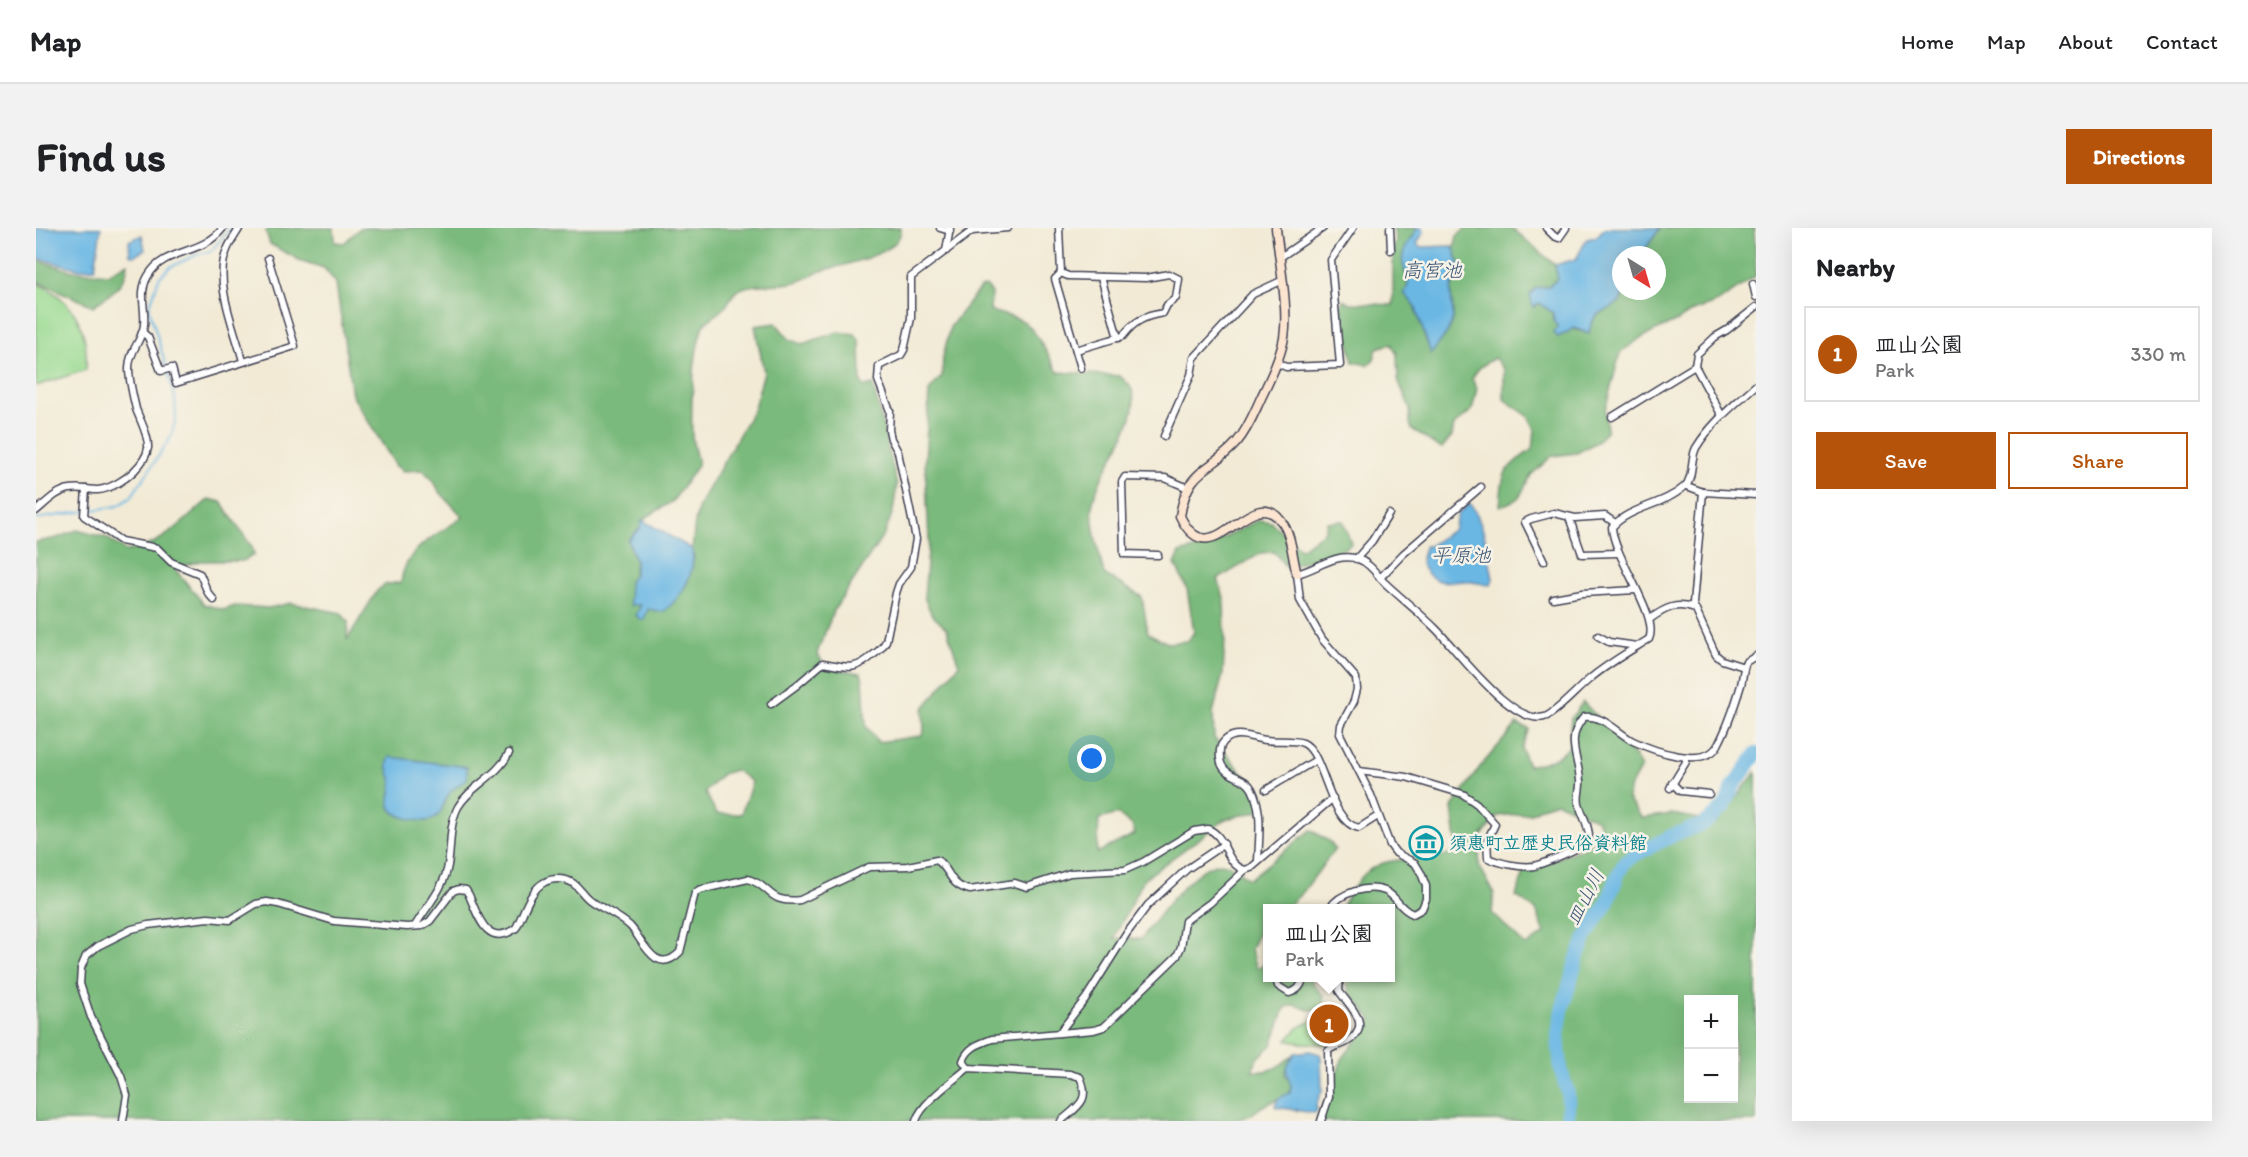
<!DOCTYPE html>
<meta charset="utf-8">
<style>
body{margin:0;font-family:Itim,"Klee One",sans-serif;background:#f2f2f2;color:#202124}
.controls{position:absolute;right:18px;bottom:18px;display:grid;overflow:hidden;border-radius:0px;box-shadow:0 6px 24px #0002}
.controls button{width:54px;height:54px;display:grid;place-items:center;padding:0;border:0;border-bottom:2px solid #e0e0e0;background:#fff;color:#202124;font:30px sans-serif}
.compass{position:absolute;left:1576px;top:18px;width:54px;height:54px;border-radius:50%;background:#fff;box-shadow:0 6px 24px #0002;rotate:143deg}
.you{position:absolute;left:1056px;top:531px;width:21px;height:21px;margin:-15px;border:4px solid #fff;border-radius:50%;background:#1a73e8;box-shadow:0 0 0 9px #1a73e833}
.badge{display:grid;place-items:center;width:39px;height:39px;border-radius:50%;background:#b45309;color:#fff;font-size:20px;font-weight:700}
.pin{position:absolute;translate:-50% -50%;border:3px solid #fff;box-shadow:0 2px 6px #0006}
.popup{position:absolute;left:1227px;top:676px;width:132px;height:78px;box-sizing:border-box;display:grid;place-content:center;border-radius:0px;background:#fff;filter:drop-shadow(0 2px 4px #0005);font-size:20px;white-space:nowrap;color:#757577}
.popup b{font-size:22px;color:#202124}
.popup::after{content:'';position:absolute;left:50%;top:100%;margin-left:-12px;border:12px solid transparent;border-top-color:#fff}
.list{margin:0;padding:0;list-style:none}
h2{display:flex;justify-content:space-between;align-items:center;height:78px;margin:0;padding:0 24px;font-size:26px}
h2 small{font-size:20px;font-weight:400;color:#757577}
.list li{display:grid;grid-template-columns:39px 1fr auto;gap:18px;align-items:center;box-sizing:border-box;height:96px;margin:0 12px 12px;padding:0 12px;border:2px solid #e0e0e0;border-radius:0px}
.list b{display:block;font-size:22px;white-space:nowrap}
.list p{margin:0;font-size:20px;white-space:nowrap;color:#757577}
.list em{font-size:20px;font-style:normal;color:#757577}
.actions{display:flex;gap:12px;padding:18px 24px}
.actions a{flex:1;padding:14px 0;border:2px solid #b45309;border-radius:0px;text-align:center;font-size:21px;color:#b45309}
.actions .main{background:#b45309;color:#fff}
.map{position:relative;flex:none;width:1720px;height:893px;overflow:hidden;border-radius:0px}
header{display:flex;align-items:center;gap:36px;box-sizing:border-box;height:84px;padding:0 30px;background:#fff;border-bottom:2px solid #e0e0e0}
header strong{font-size:28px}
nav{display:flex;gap:33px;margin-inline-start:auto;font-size:21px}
.intro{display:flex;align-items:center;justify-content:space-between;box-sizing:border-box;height:144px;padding:0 36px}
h1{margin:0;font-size:42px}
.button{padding:15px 27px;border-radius:0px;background:#b45309;color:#fff;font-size:21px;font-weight:700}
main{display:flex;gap:36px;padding:0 36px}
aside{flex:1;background:#fff;border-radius:0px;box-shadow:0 6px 24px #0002}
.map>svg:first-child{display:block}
.green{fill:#99da91;stroke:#5e7e66;stroke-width:1.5}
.forest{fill:#7aba7b;stroke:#4e6e5b;stroke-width:1.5;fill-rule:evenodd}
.water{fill:#6bb7e4;stroke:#466c90;stroke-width:1.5}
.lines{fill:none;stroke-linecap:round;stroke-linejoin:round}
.stream{stroke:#6bb7e4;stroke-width:2}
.river{stroke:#6bb7e4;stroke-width:14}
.street-casing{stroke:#414052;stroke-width:9}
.secondary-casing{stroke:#414052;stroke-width:11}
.street{stroke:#fff;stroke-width:6}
.secondary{stroke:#fce5d0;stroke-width:8}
.labels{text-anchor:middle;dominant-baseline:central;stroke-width:5;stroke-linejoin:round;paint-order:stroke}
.culture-label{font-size:18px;font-weight:bold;fill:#0d838f;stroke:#f7f3e8;text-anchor:start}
.water-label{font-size:20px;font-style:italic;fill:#3c5676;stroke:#f7f3e8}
</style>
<header>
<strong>Map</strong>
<nav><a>Home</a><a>Map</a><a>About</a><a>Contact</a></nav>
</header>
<div class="intro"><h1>Find us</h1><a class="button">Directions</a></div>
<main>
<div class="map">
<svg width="1720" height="893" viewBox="0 0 1720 893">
<rect width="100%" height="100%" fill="#f7f3e8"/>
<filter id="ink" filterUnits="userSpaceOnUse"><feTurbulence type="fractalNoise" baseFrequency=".0167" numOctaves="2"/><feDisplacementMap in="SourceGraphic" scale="12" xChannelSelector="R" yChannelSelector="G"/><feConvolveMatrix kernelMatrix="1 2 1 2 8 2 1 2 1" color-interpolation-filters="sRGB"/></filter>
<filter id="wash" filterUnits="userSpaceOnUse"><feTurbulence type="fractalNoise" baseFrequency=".008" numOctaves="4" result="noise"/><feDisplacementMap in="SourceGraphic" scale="24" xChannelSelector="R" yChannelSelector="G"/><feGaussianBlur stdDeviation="1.35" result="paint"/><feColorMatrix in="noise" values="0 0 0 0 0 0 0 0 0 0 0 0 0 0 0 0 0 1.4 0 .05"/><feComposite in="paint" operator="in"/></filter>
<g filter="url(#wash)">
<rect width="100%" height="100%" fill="#f2ead5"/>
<g class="green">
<path d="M0 55C38 71 53 102 50 142L0 158Z"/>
<path d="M1297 781 1313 788 1317 799C1309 815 1302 809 1290 817 1277 814 1264 817 1251 812L1262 800Z"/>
</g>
<g class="forest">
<path d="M233 0H298L299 14 308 15 324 0H865C867 27 805 37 785 43 777 46 769 52 760 54 742 59 717 53 701 63 696 66 693 74 690 78 684 85 675 89 669 96 657 113 655 182 656 205 656 215 660 226 662 236L637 273 606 292 604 300 592 312 599 332 595 377 601 376 612 381 651 355 658 329 656 321 659 294 663 278 718 180 728 144 719 98 740 95 753 111 766 116 802 104 819 106 824 114 825 154 829 159 837 157 861 257 857 283 849 305 798 382 781 425 790 440 825 445 827 452 830 498 842 514 884 508 888 504 887 481 923 437 911 401 896 387 888 369 893 312 889 234 893 163 906 148 907 129 914 99 944 60 950 58 955 64 954 83C964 86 977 88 987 93 998 99 1014 131 1022 144L1084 148C1088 152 1094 157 1096 162 1107 192 1063 243 1057 273 1054 297 1063 323 1068 346L1106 369 1112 405 1131 415 1152 413 1158 404 1151 361 1139 336 1144 325 1173 317 1223 292 1235 294 1265 321 1289 303 1291 294 1307 293 1315 316 1303 324 1250 339 1238 324 1225 325 1182 351 1188 370 1189 411 1187 446 1177 485 1178 510 1229 573 1228 582 1190 591 1108 651 1078 710 1105 711C1119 693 1164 627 1190 636 1198 639 1206 646 1213 651L1275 602 1293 613 1299 621 1267 664 1250 680H1232L1231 694 1224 701 1215 721 1221 740 1231 735 1232 750H1275L1277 756 1288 769 1286 781 1272 782 1258 776 1249 780 1236 817 1222 830 1216 843C1234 845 1243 839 1257 827L1249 847 1255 854 1254 864 1250 868 1227 878 1213 888 1197 893H0V314L21 310 41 302 71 310 90 323C127 318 146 294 173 271L185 274 216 319 218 327 207 333H165L138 340 168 376 187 382 199 378 233 380 255 375 305 385 312 394 311 412 341 363 348 357 365 354C369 319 402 307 427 289L403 263 397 252 387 242 367 243 360 238 316 167 300 55 288 40 263 32 234 16 230 4ZM699 542 716 554 705 586H681L669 564 686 546ZM1082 586 1096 597 1099 606 1061 625 1063 591Z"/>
<path d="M1357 0H1381L1367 27V36L1373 53 1371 68 1379 78 1395 125C1404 114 1417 101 1417 87 1417 70 1411 65 1420 49L1427 47 1418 21 1421 8 1431 0H1476L1519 37 1522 50 1513 58 1500 60 1494 67 1498 79 1503 75 1517 85 1518 94 1553 106C1556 83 1569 85 1584 74L1588 63H1621V27H1605L1624 0H1718L1720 48 1682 74 1657 83 1641 93 1605 110 1584 125 1569 182 1571 202 1561 214 1541 225 1516 228 1495 247 1483 270 1464 279C1467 241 1466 243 1497 221L1499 201 1492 188 1468 171V142L1459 130C1450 134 1440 141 1436 151L1441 160 1436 182 1418 197 1416 208 1406 220C1393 216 1388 206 1376 202L1374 195V180L1362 152 1361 126 1355 116 1341 120 1338 131 1332 137 1317 134C1315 125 1313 114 1311 105 1307 91 1300 87 1307 72L1315 75 1357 77V22L1360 11Z"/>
<path d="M0 32 37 43 72 46 92 35C91 56 74 67 57 78L0 53Z"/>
<path d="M1547 474 1599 529 1605 539 1593 561 1592 572 1606 590 1635 586 1681 594 1720 544V893H1281L1289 878 1306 831 1336 792 1313 763 1310 750H1354V680H1304C1312 669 1321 651 1332 643 1357 623 1395 639 1421 622L1416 579 1444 539 1481 496 1493 501 1485 520 1492 537C1508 536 1521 531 1533 519L1535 490ZM1521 574 1562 592 1566 604 1552 618 1515 633 1490 639 1480 668 1500 682 1509 705 1490 718 1456 685 1458 665 1443 637 1444 610 1461 588 1495 585 1505 579ZM1652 772H1698V870H1652Z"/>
</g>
<g class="water">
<polygon points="0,0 65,0 59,40 44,41 4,31 0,27"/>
<path d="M1381 0H1387L1388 4 1381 15 1384 19 1417 18 1427 47 1420 49C1409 69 1420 76 1416 94 1413 105 1402 116 1395 126L1379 78 1368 65C1379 52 1363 41 1367 27 1369 18 1377 8 1381 0Z"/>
<path d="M1569 0H1624L1605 27H1585V63H1588L1584 74C1568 85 1556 83 1553 106L1539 100 1522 109 1518 105 1522 99 1518 94 1517 85 1503 75 1497 79 1494 67 1500 60 1513 58 1522 51 1519 37 1540 31 1551 11 1560 9Z"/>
<polygon points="106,7 109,22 98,28 94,27 93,13"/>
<path d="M1433 275C1448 289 1453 331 1457 351L1455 357C1445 356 1435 353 1426 353 1405 354 1396 356 1385 336L1389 318H1393L1418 301 1422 286Z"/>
<path d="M606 292 656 321C661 345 645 370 627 384L612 381 608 392H605L600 387 605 377H594L593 354 599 345V332L592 312 604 300Z"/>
<path d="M354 529 431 539V551C426 555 421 558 416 562 407 571 408 587 395 592 385 595 356 589 354 578 352 570 357 563 356 555 355 545 348 540 354 529Z"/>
<path d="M1274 823 1284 826 1285 829 1286 863 1280 876 1281 883 1278 885 1240 879 1239 877 1243 870 1254 865 1255 857C1248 840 1249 841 1259 825Z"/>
</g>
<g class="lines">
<polyline class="stream" points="0,291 82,278 95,269 114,241 135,209 140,190 139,170 113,80 123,50 134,39 160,27 174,24 195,0"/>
<polyline class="river" points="1532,893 1532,866 1525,842 1523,820 1522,806 1526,782 1541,730 1550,709 1572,673 1583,644 1589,634 1597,628 1637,607 1666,597 1679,587 1689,578 1697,559 1720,526"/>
</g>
</g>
<g filter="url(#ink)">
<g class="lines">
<defs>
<g id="street">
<path d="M201 0 203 1C199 8 194 14 191 22 177 53 199 102 207 133"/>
<polyline points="904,0 914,3"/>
<path d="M1023 0 1025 45 1032 48 1110 50 1133 46 1143 51 1140 70 1131 77 1127 85C1109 88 1098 93 1087 108L1040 122"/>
<polyline points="1354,0 1355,22"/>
<polyline points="1510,0 1518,8 1523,10 1530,0"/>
<polyline points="910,23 914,0"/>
<polyline points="1243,30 1287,0"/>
<polyline points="1025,45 1019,51 1045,140"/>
<polyline points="1065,49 1082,110"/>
<polyline points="1717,56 1720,69"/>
<polyline points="106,104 112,109 125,143 136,140 140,155 259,118 232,30"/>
<polyline points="1241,135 1250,139 1304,137 1295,32 1317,0"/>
<polyline points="1686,188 1659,138 1661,126 1679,109 1691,102 1720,79"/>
<polyline points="1576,189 1659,138"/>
<polyline points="1128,208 1155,147 1158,130 1217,66 1245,53"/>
<polyline points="1651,258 1667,264 1720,267"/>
<polyline points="50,261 48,288 85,313 121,320 135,334 164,346 172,365 178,372"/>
<polyline points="1667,264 1657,376 1680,427 1686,432 1708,439"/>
<path d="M0 283C10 275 20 263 34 261 43 259 53 262 62 262 74 261 89 252 98 243 104 237 111 228 112 220 113 208 104 192 100 181 97 168 93 153 93 140 93 123 106 113 108 97 110 80 102 65 112 48 129 19 166 28 187 0"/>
<polyline points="1533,289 1546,326 1583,325"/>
<polyline points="1122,327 1088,326 1086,254 1089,249 1129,250 1152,260"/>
<polyline points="1320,331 1336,313 1353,286"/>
<polyline points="1508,333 1489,294 1495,291 1518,285 1539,290 1569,288 1579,295"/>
<polyline points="1344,350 1367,326 1445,259"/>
<polyline points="1517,370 1546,365 1600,362"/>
<path d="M1614 391C1629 380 1641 374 1659 381"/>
<polyline points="1562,408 1573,414 1601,418"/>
<path d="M735 476 761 457 787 435C811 439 818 444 837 427 843 423 847 419 850 413L860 365 863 356 875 339 880 311 862 224 855 211 853 202 854 183 842 152 843 138 865 127 868 122 875 90V49L936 3 972 0"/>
<path d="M1323 543 1370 549 1427 566 1441 576 1459 596 1451 613 1452 630C1463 635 1485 640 1498 638 1509 635 1546 620 1553 612 1554 598 1546 588 1543 576 1541 567 1545 560 1544 552 1542 528 1529 510 1548 489 1566 486 1582 505 1597 513 1616 522 1669 542 1682 517 1692 498 1699 477 1705 457 1707 449 1707 441 1710 434L1720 428"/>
<polyline points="1636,555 1644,563 1673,566"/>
<polyline points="1634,560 1650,534 1650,529"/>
<polyline points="1230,562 1280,532"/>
<path d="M1222 633C1223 609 1227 583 1216 561 1207 544 1181 552 1184 522 1185 513 1194 507 1203 507 1212 507 1221 511 1230 512 1241 514 1256 511 1267 515 1289 524 1292 595 1323 600L1342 588"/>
<path d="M1294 680C1303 665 1332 656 1349 663 1361 668 1362 680 1377 686L1386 681 1390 671V658L1385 645 1379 635 1360 625 1354 617 1335 567 1304 506 1305 497 1318 473 1321 461 1320 450 1286 411 1264 372 1261 346C1281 341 1300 324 1322 331 1334 335 1341 347 1349 355 1366 371 1384 385 1400 401 1420 421 1480 503 1511 488 1524 481 1543 459 1556 449 1573 435 1594 423 1613 411 1624 388 1577 329 1576 299 1595 278 1627 278 1648 259 1658 251 1654 231 1660 220 1675 195 1699 176 1720 157"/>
<path d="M379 698C389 681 406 662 411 642 416 622 412 598 422 579 434 558 461 549 473 525"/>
<path d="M1240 750 1242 758 1253 765C1261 763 1266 758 1267 750"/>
<polyline points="1023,805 1050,770 1091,705 1112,677 1151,641 1188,616"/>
<path d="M932 840 927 833C932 819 943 816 956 811L1058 802 1068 799 1141 728 1145 719 1149 693 1174 675 1209 642 1215 640 1297 570"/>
<path d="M87 893 91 867 85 848 55 789 44 756 45 740 50 728 62 718 96 701 112 697 172 690 194 692 220 676 231 674 242 676 298 693 371 699 386 698 394 693 417 663 423 661 430 662 433 667C442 688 451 721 480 700 487 687 494 661 509 654 516 650 528 650 535 654 543 658 547 668 555 673 567 681 583 688 594 698 606 710 619 750 644 724L659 665 663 662 712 651C736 658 731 676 764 672L833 639 872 638 901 632C916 643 912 657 934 662L979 655 991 659 1034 645 1089 642 1107 634 1158 603 1172 601C1192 609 1188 636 1209 642"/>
<path d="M880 893C885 875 917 853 932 840L1034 846 1044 849C1055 873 1042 878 1025 893"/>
<path d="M1285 893 1293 869 1292 823C1297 818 1303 818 1309 815 1339 799 1314 779 1303 763L1304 750"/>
</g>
<path id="secondary" d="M1240 0C1243 32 1253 79 1248 110 1244 131 1234 151 1225 170 1218 185 1212 201 1201 214 1174 245 1152 238 1144 288 1175 353 1214 252 1245 293 1256 306 1256 330 1261 346"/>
</defs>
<use href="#street" class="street-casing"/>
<use href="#secondary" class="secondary-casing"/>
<use href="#street" class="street"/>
<use href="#secondary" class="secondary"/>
</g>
</g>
<defs>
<symbol id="museum-ring" viewBox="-11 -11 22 22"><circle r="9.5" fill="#f7f3e8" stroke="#0f9aa8" stroke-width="1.5"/><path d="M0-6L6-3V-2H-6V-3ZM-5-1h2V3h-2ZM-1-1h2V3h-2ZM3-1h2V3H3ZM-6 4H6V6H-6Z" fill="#0f9aa8"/></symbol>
</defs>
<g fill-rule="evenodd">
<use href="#museum-ring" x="1371" y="596" width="38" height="38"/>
</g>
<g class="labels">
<g class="culture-label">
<text x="1413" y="615">須惠町立歴史民俗資料館</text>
</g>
<g class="water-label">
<text x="1396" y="42">高宮池</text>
<text x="1425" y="327">平原池</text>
<text transform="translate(1549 669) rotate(-63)">皿山川</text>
</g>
</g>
</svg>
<div class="controls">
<button>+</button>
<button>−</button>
</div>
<svg class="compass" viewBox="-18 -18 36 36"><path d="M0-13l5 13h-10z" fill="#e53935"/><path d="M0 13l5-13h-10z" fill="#757577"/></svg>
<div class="you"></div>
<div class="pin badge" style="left:1293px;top:796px">1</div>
<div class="popup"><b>皿山公園</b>Park</div>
</div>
<aside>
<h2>Nearby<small></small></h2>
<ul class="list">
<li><span class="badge">1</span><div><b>皿山公園</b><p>Park</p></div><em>330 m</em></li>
</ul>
<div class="actions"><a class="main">Save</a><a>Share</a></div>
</aside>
</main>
